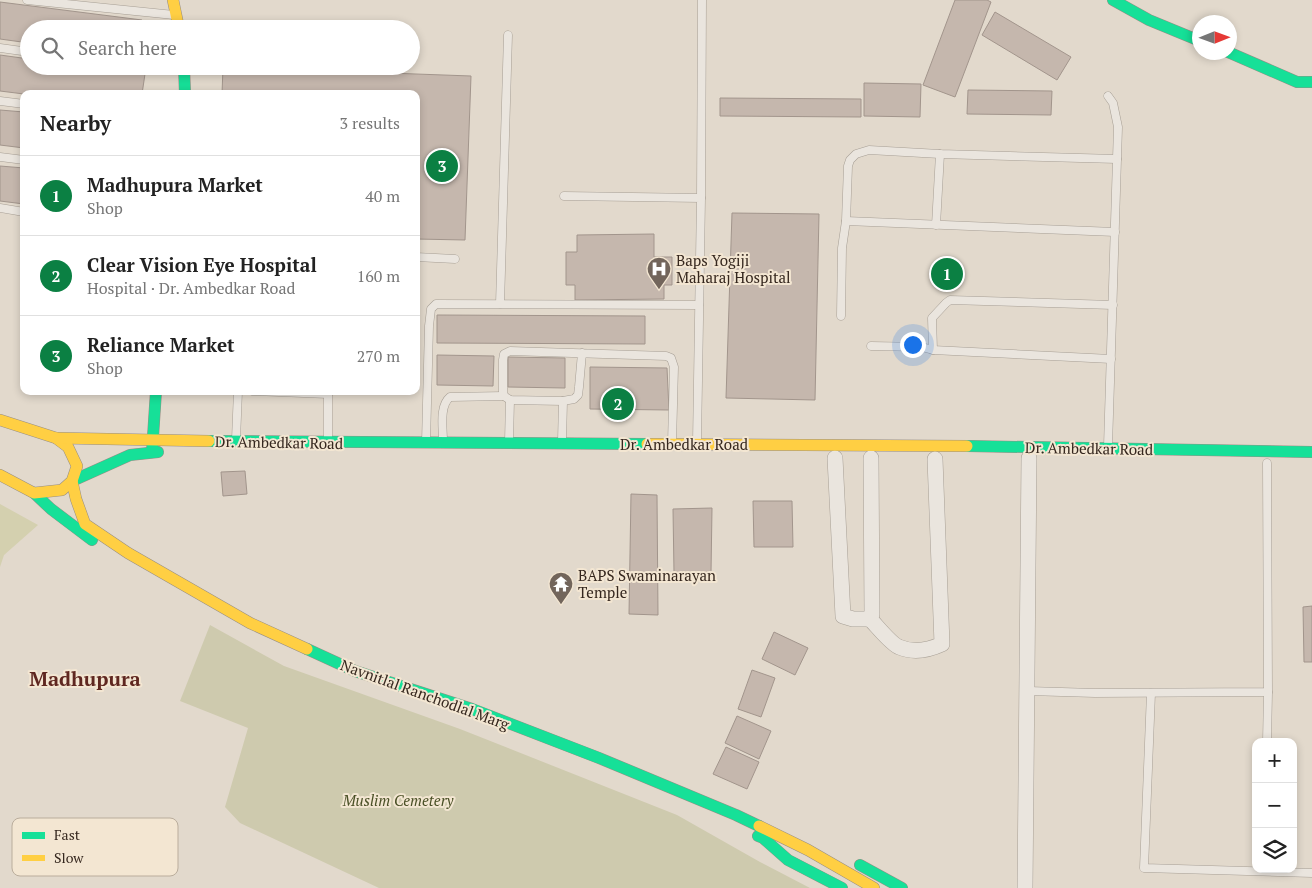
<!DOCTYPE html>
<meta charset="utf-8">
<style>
body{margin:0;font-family:"PT Serif",serif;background:#f2f2f2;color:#222}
.controls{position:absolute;right:15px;bottom:15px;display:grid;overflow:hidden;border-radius:10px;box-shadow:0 2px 8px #0003}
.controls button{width:45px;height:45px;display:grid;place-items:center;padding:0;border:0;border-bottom:1px solid #e0e0e0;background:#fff;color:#222;font:25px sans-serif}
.compass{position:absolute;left:1192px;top:15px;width:45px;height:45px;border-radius:50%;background:#fff;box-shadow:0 2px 8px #0003;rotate:89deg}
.you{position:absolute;left:912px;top:344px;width:18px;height:18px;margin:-12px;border:4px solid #fff;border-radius:50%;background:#1a73e8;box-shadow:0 0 0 8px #1a73e833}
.badge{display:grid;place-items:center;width:32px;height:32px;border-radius:50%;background:#0b8043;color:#fff;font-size:16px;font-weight:700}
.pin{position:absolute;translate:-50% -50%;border:2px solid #fff;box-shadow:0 1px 5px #0006}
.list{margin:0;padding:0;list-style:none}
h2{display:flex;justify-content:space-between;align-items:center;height:65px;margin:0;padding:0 20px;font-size:21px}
h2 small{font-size:16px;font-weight:400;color:#767676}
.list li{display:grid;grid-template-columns:32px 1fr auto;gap:15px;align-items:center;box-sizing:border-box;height:80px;padding:0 20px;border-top:1px solid #e0e0e0}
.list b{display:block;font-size:19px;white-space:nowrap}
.list p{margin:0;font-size:16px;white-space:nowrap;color:#767676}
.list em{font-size:16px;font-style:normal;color:#767676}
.icon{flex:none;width:28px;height:28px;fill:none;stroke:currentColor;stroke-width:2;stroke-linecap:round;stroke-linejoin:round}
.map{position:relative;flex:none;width:1312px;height:888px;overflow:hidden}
.search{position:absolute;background:#fff;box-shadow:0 2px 8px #0003;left:20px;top:20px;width:400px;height:55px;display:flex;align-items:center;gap:12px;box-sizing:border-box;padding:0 18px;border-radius:28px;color:#767676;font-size:19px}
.panel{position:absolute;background:#fff;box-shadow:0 2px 8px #0003;left:20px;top:90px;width:400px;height:305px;border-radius:10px}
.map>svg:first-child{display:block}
.green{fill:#d4d0af}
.cemetery{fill:#cecaae}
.building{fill:#c5b7ad;stroke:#a2958c}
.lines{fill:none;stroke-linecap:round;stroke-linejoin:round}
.lane-casing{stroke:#a79f95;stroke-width:9}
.street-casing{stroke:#a79f95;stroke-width:16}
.fast-casing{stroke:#978e85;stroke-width:12}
.slow-casing{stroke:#978e85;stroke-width:12}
.lane{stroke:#eae5de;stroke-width:8}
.street{stroke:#eae5de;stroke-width:15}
.fast{stroke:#16e098;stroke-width:11}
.slow{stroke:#ffcf43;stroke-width:11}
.labels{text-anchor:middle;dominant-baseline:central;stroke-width:4;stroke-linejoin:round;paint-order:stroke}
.poi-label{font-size:15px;fill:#35271e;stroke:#f3e6d2;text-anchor:start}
.street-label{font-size:15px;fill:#35271e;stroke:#f3e6d2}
.park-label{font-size:15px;font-style:italic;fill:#4a5026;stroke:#f3e6d2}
.district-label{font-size:20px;font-weight:bold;fill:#5f2720;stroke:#f3e6d2}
.key{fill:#f3e6d2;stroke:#baad9c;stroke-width:1}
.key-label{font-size:14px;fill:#35271e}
</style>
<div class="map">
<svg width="1312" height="888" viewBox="0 0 1312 888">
<rect width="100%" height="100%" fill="#e2d9cc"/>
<polygon class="green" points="0,504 38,525 4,555 0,567"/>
<polygon class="cemetery" points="210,625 284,666 460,729 677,815 760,862 810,888 379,888 240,823 225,807 248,728 180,701"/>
<g class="building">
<polygon points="955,0 987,0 991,2 955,97 923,85"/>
<polygon points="0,2 142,20 141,29 29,29 29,43 0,39"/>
<polygon points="995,12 1071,57 1057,80 982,35"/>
<polygon points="0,55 29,59 29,66 85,66 145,74 142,94 24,94 0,91"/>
<polygon points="223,67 471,76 465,240 416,239 416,94 222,94"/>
<polygon points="864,83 921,84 920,117 864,116"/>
<polygon points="968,90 1052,91 1051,115 967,114"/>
<polygon points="720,98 861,99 861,117 720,116"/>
<polygon points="0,110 24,112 24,148 0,145"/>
<polygon points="0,166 24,168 24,204 0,201"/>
<polygon points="732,213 819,214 815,400 726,398"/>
<polygon points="654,234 654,257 672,257 672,285 664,285 664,299 575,300 575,285 566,285 566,252 577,252 577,235"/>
<polygon points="437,315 645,316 645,344 437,343"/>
<polygon points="437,355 494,356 493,386 437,385"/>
<polygon points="508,357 565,358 565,388 508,387"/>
<polygon points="590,367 667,368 669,410 590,409"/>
<polygon points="245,471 247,494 223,496 221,472"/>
<polygon points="631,494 657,495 658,615 629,614"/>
<polygon points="753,501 792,501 793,547 754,547"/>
<polygon points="712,508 711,573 674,573 673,509"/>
<polygon points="1312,606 1312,662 1304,662 1303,607"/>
<polygon points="774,632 808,648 795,675 762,659"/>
<polygon points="752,670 775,678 761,717 738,709"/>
<polygon points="737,716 771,731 759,759 725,743"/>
<polygon points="726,747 759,762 747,789 713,774"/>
</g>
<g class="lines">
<defs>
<g id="lane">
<polyline points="27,0 174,15"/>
<polyline points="0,48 29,52"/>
<polyline points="147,66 182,70"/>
<polyline points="1108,96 1113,103 1118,127 1108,446"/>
<polyline points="0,101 24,104"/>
<polyline points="0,157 24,160"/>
<polyline points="564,196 701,198 697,442"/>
<polyline points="701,198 702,0"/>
<polyline points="0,208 24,212"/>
<polyline points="846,221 1115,232"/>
<polyline points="936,225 940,154"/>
<polyline points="416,257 455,259"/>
<polyline points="500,304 508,35"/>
<polyline points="841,316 842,248 846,221 848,166 850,160 856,154 869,150 940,154 1117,159"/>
<polyline points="871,346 922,347 933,350"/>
<polyline points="582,353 579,387 578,395 574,399 563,401 510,400 504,396 503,392 503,360 504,354 510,351 666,356 671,358 674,367 672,443"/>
<polyline points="1111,359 933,350 932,318 946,303 950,300 1113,305"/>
<polyline points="252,391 328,394"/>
<polyline points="328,391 328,440"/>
<polyline points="236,439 238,391"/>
<path d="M443 441C443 428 439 406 450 397L504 396"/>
<polyline points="509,441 510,400"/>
<polyline points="562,441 563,401"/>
<polyline points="426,442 429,326 431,309 436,304 699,305"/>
<polyline points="1028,691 1095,693 1268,692 1267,463"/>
<polyline points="1151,693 1144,868 1312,873"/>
<polyline points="1267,742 1268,692"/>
</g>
<g id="street">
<polyline points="835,458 843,616 853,619 870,619 872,614 871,458"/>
<path d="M870 619C877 626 891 644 899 647 913 653 929 650 942 644L935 459"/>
<polyline points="1025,888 1029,458"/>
</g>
<g id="fast">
<polyline points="1113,0 1149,20 1200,41"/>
<polyline points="1228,52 1297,82 1312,82"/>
<polyline points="184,66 185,94"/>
<polyline points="209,441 647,444"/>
<polyline points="967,446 1312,452"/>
<polyline points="152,452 156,391"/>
<polyline points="72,481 130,455 158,452"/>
<polyline points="34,493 51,509 92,540"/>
<polyline points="307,649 355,671 472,709 599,758 736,815 759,826"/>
<polyline points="758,836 763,838 788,860 842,888"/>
<polyline points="860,865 902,888"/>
</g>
<g id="slow">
<polyline points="173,0 179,29"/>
<polyline points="0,420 56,438 68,447 77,466 72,481 62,490 34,493 0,475"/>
<polyline points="56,438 209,441"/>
<polyline points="647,444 967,446"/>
<polyline points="72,481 76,499 85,524 128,553 250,623 307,649"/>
<polyline points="759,826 808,850 874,888"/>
</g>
</defs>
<use href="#lane" class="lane-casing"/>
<use href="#street" class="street-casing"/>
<use href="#fast" class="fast-casing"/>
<use href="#slow" class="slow-casing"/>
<use href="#lane" class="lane"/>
<use href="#street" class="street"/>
<use href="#fast" class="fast"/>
<use href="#slow" class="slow"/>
</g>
<defs>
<symbol id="hospital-pin" viewBox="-11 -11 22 30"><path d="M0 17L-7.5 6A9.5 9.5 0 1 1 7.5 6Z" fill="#72655b" stroke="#f3e6d2"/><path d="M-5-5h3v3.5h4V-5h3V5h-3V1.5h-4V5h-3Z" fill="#fff"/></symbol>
<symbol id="temple-pin" viewBox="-11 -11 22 30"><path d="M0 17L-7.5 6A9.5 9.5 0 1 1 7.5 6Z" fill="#72655b" stroke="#f3e6d2"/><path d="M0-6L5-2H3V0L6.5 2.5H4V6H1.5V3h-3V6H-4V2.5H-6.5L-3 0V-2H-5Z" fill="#fff"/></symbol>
</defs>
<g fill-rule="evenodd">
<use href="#hospital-pin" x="645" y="255" width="28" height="38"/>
<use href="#temple-pin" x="547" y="570" width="28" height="38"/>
</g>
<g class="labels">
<g class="poi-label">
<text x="676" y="260">Baps Yogiji<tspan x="676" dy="17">Maharaj Hospital</tspan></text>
<text x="578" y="575">BAPS Swaminarayan<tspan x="578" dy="17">Temple</tspan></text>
</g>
<g class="street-label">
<text transform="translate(279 442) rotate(1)">Dr. Ambedkar Road</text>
<text x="684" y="444">Dr. Ambedkar Road</text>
<text transform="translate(1089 448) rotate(1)">Dr. Ambedkar Road</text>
<text transform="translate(425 694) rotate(20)">Navnitlal Ranchodlal Marg</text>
</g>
<g class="park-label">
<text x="398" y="800">Muslim Cemetery</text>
</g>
<g class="district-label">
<text x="85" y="678">Madhupura</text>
</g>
</g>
<rect x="12" y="818" width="166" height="58" rx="8" class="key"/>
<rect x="22" y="832" width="23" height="7" fill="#16e098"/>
<rect x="22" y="855" width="23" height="6" fill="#ffcf43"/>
<g class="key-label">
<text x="54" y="840">Fast</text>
<text x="54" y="863">Slow</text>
</g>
</svg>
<div class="controls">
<button>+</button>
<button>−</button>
<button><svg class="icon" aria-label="layers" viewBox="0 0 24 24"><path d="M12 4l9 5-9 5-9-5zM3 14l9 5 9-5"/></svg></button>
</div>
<svg class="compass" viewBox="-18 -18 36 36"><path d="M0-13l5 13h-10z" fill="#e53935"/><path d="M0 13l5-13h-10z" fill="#767676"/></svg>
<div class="you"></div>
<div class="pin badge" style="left:947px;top:274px">1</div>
<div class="pin badge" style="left:618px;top:404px">2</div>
<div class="pin badge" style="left:442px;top:166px">3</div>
<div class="search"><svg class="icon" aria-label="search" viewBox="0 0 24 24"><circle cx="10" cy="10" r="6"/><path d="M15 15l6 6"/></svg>Search here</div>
<section class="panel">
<h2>Nearby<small>3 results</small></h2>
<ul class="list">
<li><span class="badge">1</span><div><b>Madhupura Market</b><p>Shop</p></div><em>40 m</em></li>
<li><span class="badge">2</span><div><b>Clear Vision Eye Hospital</b><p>Hospital · Dr. Ambedkar Road</p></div><em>160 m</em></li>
<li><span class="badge">3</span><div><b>Reliance Market</b><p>Shop</p></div><em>270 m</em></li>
</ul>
</section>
</div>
